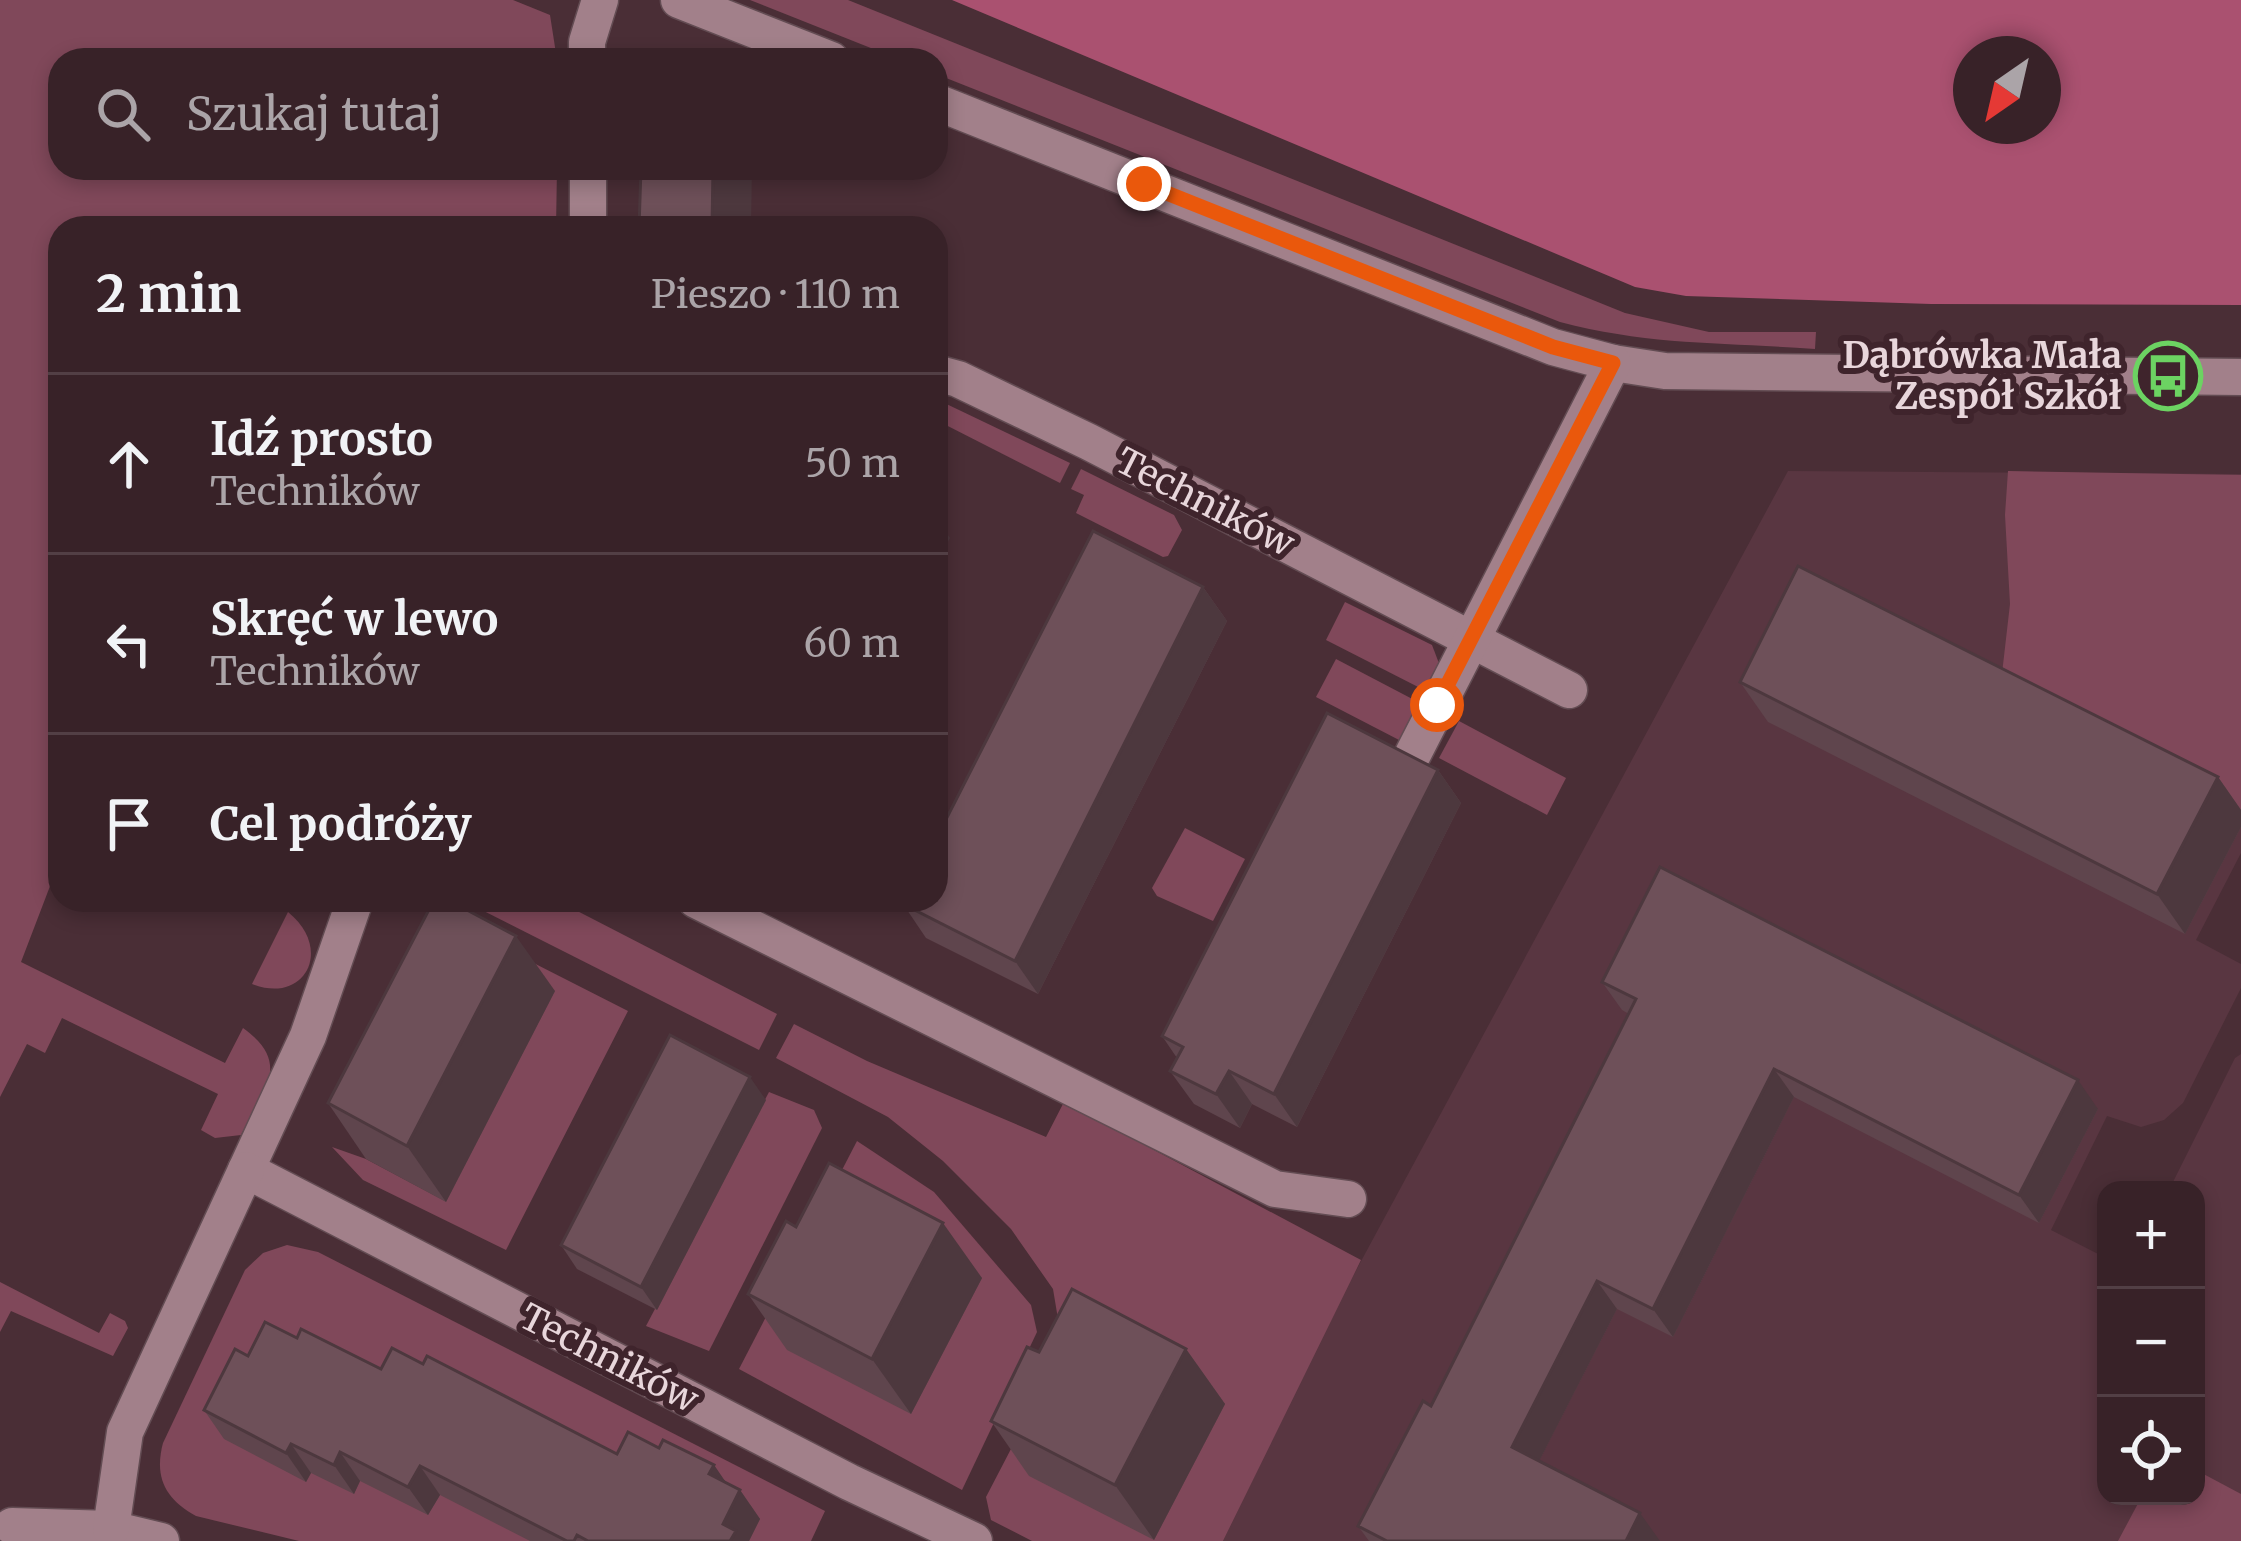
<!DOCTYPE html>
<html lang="pl">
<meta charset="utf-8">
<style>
body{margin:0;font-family:Merriweather,serif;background:#3f2a30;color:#f1f3f6}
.controls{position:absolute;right:36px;bottom:36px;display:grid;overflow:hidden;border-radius:24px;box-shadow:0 6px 18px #0003}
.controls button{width:108px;height:108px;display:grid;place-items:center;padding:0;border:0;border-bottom:3px solid #523f45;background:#382228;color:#f1f3f6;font:60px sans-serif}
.compass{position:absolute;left:1953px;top:36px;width:108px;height:108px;border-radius:50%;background:#382228;box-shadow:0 6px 18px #0003;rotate:214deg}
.stop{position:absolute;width:36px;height:36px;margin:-27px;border:9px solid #ea580c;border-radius:50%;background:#fff}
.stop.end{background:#ea580c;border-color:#fff;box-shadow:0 3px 12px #0008}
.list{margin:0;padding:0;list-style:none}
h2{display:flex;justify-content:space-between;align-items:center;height:156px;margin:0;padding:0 48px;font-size:51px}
h2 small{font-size:39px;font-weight:400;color:#aba4a8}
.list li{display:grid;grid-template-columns:78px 1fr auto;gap:36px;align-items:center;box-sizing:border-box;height:180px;padding:0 48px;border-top:3px solid #523f45}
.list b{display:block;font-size:45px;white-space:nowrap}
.list p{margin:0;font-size:39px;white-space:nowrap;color:#aba4a8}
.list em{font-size:39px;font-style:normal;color:#aba4a8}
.icon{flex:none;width:66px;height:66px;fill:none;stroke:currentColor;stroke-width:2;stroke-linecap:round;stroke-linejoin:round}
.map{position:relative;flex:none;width:2241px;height:1541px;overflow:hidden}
.search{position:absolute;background:#382228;box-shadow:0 6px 18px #0003;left:48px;top:48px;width:900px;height:132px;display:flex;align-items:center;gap:30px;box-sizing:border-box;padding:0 42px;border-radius:36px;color:#aba4a8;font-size:45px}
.panel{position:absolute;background:#382228;box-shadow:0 6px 18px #0003;left:48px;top:216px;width:900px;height:696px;border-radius:36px}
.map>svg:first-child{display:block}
.built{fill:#593641}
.green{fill:#80485a}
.forest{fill:#aa5170;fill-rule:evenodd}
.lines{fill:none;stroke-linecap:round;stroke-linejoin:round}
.minor-casing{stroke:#634c53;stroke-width:39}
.minor{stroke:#a2808a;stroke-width:36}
.wall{fill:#5f454d}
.shaded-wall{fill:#4d383e}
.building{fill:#6e5059;stroke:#4d383e;stroke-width:3}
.route{stroke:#ea580c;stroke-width:15}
.labels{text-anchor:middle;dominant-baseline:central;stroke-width:12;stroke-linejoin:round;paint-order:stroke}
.poi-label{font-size:36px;font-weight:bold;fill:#e8d6db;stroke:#3f242c;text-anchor:end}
.street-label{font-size:36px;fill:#e8d6db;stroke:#3f242c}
</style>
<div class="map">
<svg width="2241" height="1541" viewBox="0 0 2241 1541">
<rect width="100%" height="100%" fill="#4a2e36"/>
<polygon class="built" points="1788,471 2241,474 2241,853 2196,940 2241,964 2241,988 2183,1103 2164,1120 2141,1127 2107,1116 2051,1230 2106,1258 2106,1496 2196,1496 2196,1190 2169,1190 2235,1058 2241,1054 2241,1541 1223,1541 1339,1302"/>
<g class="green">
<path d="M0 0H513L550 15 557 60H60V168H557L556 228H60V860L21 962 225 1063 243 1028C293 1064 263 1091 241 1135L215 1138 201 1130 218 1094 62 1018 45 1053 27 1044 0 1097Z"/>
<path d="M750 0H848L1625 313 1709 332H1816L1815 349C1723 342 1652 346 1560 322L936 74V60H901Z"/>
<polygon points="936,399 1070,463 1060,483 936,420"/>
<polygon points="1081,469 1174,515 1182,530 1168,556 1163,557 1076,513 1084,495 1071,489"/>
<polygon points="2008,471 2241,475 2241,814 2000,691 2010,604 2005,515"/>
<polygon points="1345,602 1432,645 1440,666 1426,691 1326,640"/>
<polygon points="1336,659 1420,703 1401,741 1316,697"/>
<polygon points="1459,721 1566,778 1547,815 1439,758"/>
<polygon points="1185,828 1245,859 1213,921 1157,896 1152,888"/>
<polygon points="462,900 556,900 777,1014 759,1050"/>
<path d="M288 912C334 949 305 1005 252 984Z"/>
<polygon points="457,924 628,1011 506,1250 363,1180 332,1147 366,1159 445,1201"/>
<polygon points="794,1024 867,1061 1046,1137 1064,1102 1361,1260 1223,1541 1032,1541 991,1520 986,1497 1048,1378 1061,1337 1053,1289 1011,1229 943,1161 888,1117 776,1058"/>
<polygon points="769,1092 814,1110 822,1128 709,1351 646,1326"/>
<polygon points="857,1141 934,1192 1031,1305 1037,1332 962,1490 739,1369"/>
<path d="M287 1245 318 1252 825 1511 811 1541H299L196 1516C165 1499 154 1477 163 1443L245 1270 263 1253Z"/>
<polygon points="0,1282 99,1333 110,1313 125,1321 128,1328 113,1356 11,1311 0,1332"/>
<polygon points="2196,1470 2241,1494 2241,1541 2118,1541 2142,1496 2196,1496"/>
</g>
<path class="forest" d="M952 0H2241V305L1931 304 1686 296 1635 287ZM1971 54H2043V126H1971Z"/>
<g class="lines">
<defs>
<g id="minor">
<polyline points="679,0 831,60"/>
<polyline points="587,60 587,42 600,0"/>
<polyline points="936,102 1553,347 1613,363 1665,371 2241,377"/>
<polyline points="588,168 588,228"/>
<polyline points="936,373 958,379 1089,442 1569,690"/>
<polyline points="1413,754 1613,363"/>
<polyline points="355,900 308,1036 246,1170 849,1482 974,1541"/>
<polyline points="696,900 1275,1189 1348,1199"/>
<polyline points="12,1526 111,1529 161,1541"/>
<polyline points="111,1529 125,1432 246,1170"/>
</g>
</defs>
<use href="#minor" class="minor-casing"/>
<use href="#minor" class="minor"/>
</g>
<g class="wall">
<polygon points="1203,587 1227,621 1038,994 926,938 903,904"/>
<polygon points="1740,682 2218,777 2241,810 2241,827 2185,934 1768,722"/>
<polygon points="1438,770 1461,803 1297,1127 1252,1104 1240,1128 1194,1104 1170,1071 1177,1058 1162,1036"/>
<polygon points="1602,982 2098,1109 2039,1223 1794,1097 1673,1337 1617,1309 1539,1461 1660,1541 1369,1541 1358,1526 1431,1406 1629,1014 1622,1010"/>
<polygon points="555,991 446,1202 366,1159 328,1103"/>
<polygon points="766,1100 657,1310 577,1269 561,1245"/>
<polygon points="796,1227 982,1278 911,1414 787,1350 748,1294"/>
<polygon points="297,1338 617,1454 659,1448 714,1465 725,1482 740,1490 760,1519 749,1541 530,1541 440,1495 428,1515 360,1481 354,1494 311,1473 306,1482 224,1439 204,1410 248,1356"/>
<polygon points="1186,1349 1225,1404 1154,1540 1029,1476 991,1421 1039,1352"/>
</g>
<g class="shaded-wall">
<polygon points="713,168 752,168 751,228 712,228"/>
<polygon points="936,518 950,538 936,564 942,573 936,586"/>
<polygon points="1203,587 1227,621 1038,994 1015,961"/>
<polygon points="1438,770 1461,803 1297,1127 1274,1094"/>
<polygon points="2218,777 2241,810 2241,827 2185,934 2157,894"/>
<polygon points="516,936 555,991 446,1202 407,1146"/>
<polygon points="1774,1069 1794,1097 1673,1337 1653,1309"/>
<polygon points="1229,1071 1252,1104 1240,1128 1216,1094"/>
<polygon points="750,1077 766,1100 657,1310 641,1287"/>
<polygon points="2078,1080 2098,1109 2039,1223 2019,1195"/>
<polygon points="943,1223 982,1278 911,1414 872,1359"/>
<polygon points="1597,1281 1617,1309 1532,1475 1512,1447"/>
<polygon points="1186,1349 1225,1404 1154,1540 1115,1485"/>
<polygon points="291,1444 311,1473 306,1482 286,1453"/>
<polygon points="340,1452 360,1481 354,1494 334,1465"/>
<polygon points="714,1465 734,1494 709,1474"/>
<polygon points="420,1466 440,1495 428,1515 408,1487"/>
<polygon points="740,1490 760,1519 749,1541 730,1541 723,1524"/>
<polygon points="1640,1513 1660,1541 1626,1541"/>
</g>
<g class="building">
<polygon points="641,168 713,168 712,228 639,228"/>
<polygon points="1093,531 1203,587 1015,961 903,904 905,900 936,900 936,839"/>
<polygon points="1798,566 2218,777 2157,894 1740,682"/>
<polygon points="1327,713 1438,770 1274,1094 1229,1071 1216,1094 1170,1071 1183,1047 1162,1036"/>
<polygon points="1660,867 2078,1080 2019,1195 1774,1069 1653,1309 1597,1281 1512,1447 1640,1513 1626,1541 1387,1541 1358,1526 1423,1401 1431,1406 1636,999 1602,982"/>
<polygon points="434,900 448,900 516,936 407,1146 328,1103"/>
<polygon points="670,1035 750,1077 641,1287 561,1245"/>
<polygon points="829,1163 943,1223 872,1359 748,1294 786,1221 796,1227"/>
<polygon points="1072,1289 1186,1349 1115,1485 991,1421 1027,1347 1039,1352"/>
<polygon points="265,1322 297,1338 301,1329 381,1369 392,1348 423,1364 427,1356 617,1454 628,1432 659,1448 663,1440 714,1465 709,1474 740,1490 723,1524 736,1531 730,1541 588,1541 577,1535 574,1541 567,1541 420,1466 408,1487 340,1452 334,1465 291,1444 286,1453 204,1410 235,1349 248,1356"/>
</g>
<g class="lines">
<polyline class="route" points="1144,184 1553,347 1613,363 1437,705"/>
</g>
<defs>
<symbol id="bus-ring" viewBox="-11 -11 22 22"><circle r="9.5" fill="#3f242c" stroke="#6cd362" stroke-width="1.5"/><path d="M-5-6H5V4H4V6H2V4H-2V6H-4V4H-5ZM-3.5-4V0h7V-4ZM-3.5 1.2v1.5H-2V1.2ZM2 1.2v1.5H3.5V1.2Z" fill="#6cd362"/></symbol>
</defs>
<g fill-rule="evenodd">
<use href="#bus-ring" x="2130" y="338" width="76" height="76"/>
</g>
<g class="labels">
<g class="poi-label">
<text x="2122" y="355">Dąbrówka Mała<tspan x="2122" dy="41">Zespół Szkół</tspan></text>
</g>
<g class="street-label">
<text transform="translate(1205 502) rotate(27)">Techników</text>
<text transform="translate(609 1358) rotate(27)">Techników</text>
</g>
</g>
</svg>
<div class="controls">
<button>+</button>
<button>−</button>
<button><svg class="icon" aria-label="locate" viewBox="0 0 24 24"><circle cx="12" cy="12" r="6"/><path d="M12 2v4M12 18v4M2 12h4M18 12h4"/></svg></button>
</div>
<svg class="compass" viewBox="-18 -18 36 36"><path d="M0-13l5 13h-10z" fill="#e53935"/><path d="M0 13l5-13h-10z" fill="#aba4a8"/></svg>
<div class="stop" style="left:1437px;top:705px"></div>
<div class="stop end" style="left:1144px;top:184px"></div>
<div class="search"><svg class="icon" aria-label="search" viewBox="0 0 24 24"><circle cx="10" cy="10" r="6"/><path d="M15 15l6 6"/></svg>Szukaj tutaj</div>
<section class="panel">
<h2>2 min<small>Pieszo · 110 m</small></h2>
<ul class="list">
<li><svg class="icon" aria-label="ahead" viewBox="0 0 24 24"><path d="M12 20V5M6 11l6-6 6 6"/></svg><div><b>Idź prosto</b><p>Techników</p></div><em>50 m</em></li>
<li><svg class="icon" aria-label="left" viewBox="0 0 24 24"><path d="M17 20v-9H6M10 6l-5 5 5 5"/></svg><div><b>Skręć w lewo</b><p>Techników</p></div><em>60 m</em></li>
<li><svg class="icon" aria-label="arrive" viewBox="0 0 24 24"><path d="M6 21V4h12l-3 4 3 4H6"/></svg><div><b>Cel podróży</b></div></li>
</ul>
</section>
</div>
